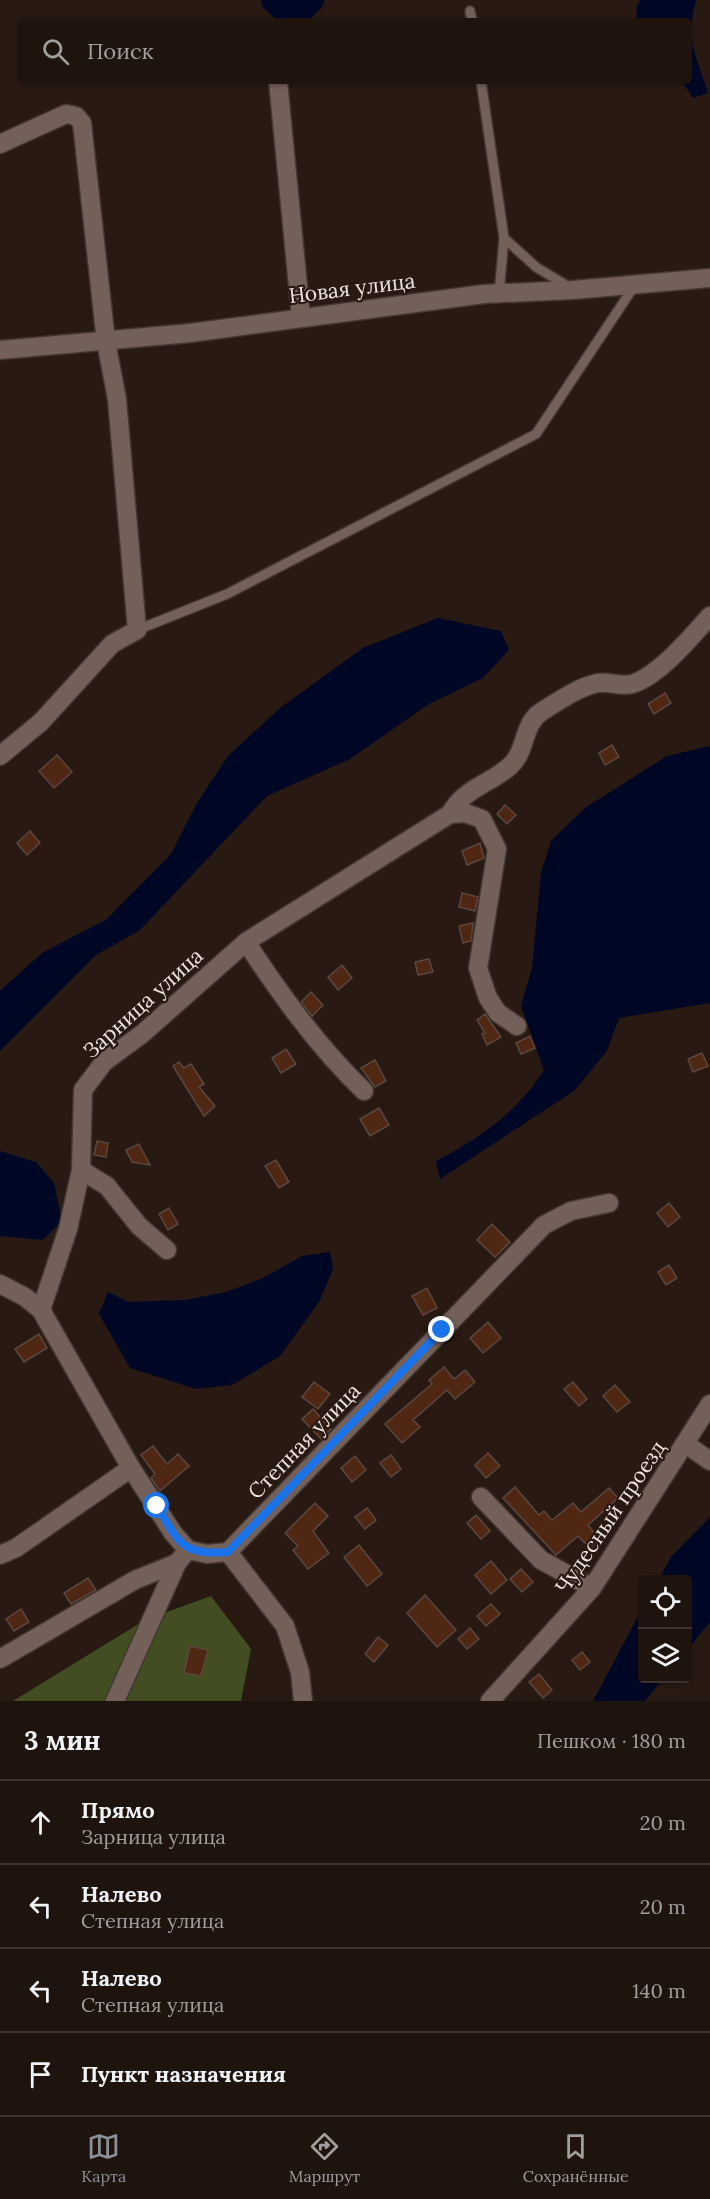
<!DOCTYPE html>
<html lang="ru">
<meta charset="utf-8">
<style>
body{margin:0;font-family:Lora,serif;background:#2c201c;color:#f1f3f6}
.controls{position:absolute;right:18px;bottom:18px;display:grid;overflow:hidden;border-radius:6px;box-shadow:0 2px 4px #0004}
.controls button{width:54px;height:54px;display:grid;place-items:center;padding:0;border:0;border-bottom:2px solid #3c322e;background:#1f130e;color:#f1f3f6;font:30px sans-serif}
.stop{position:absolute;width:18px;height:18px;margin:-14px;border:4px solid #1a73e8;border-radius:50%;background:#fff}
.stop.end{background:#1a73e8;border-color:#fff;box-shadow:0 2px 6px #0008}
.list{margin:0;padding:0;list-style:none}
h2{display:flex;justify-content:space-between;align-items:center;height:78px;margin:0;padding:0 24px;font-size:26px}
h2 small{font-size:20px;font-weight:400;color:#a19e9e}
.list li{display:grid;grid-template-columns:39px 1fr auto;gap:18px;align-items:center;box-sizing:border-box;height:84px;padding:0 24px;border-top:2px solid #3c322e}
.list b{display:block;font-size:22px;white-space:nowrap}
.list p{margin:0;font-size:20px;white-space:nowrap;color:#a19e9e}
.list em{font-size:20px;font-style:normal;color:#a19e9e}
.icon{flex:none;width:33px;height:33px;fill:none;stroke:currentColor;stroke-width:2;stroke-linecap:round;stroke-linejoin:round}
.map{position:relative;flex:none;width:710px;height:1701px;overflow:hidden}
.search{position:absolute;background:#1f130e;box-shadow:0 2px 4px #0004;left:18px;right:18px;top:18px;height:66px;display:flex;align-items:center;gap:15px;box-sizing:border-box;padding:0 21px;border-radius:6px;color:#a19e9e;font-size:22px}
.sheet{height:414px;background:#1f130e}
nav{display:flex;justify-content:space-around;align-items:center;box-sizing:border-box;height:84px;border-top:2px solid #3c322e;background:#1f130e;font-size:16px;color:#a19e9e}
nav a{display:grid;justify-items:center;gap:3px}
nav .on{color:#8c9099}
.map>svg:first-child{display:block}
.forest{fill:#424e21}
.water{fill:#000725}
.lines{fill:none;stroke-linecap:round;stroke-linejoin:round}
.river{stroke:#000725;stroke-width:26}
.building{fill:#4f2713;stroke:#5a4841;stroke-width:1.5}
.lane-casing{stroke:#423632;stroke-width:12}
.street-casing{stroke:#423632;stroke-width:21}
.lane{stroke:#736058;stroke-width:9}
.street{stroke:#736058;stroke-width:18}
.route{stroke:#1a73e8;stroke-width:8}
.labels{text-anchor:middle;dominant-baseline:central;stroke-width:4.5;stroke-linejoin:round;paint-order:stroke}
.street-label{font-size:21px;fill:#eee3de;stroke:#291913}
</style>
<div class="map">
<svg width="710" height="1701" viewBox="0 0 710 1701">
<rect width="100%" height="100%" fill="#291913"/>
<polygon class="forest" points="211,1596 251,1649 241,1701 13,1701 145,1620"/>
<g class="water">
<path d="M641 0H696C685 44 696 53 708 93L693 98 682 81H689V21H636L637 5Z"/>
<polygon points="438,618 501,631 509,650 483,678 429,704 350,759 267,796 140,930 96,955 0,1051 0,991 42,953 107,919 171,854 197,803 228,756 280,708 363,648"/>
<path d="M710 746V1003L619 1018 607 1051 574 1091 440 1179 436 1161C478 1139 519 1111 544 1070L521 1006 532 968 541 873 551 841 585 808 667 756Z"/>
<polygon points="0,1151 36,1162 54,1183 62,1221 43,1240 0,1236"/>
<polygon points="330,1252 333,1269 319,1302 280,1356 232,1385 196,1389 130,1368 99,1314 108,1292 129,1302 184,1300 226,1292 263,1278 302,1256"/>
<polygon points="710,1517 710,1622 688,1649 688,1580 659,1579 671,1557"/>
<polygon points="642,1609 642,1678 663,1679 645,1701 593,1701"/>
</g>
<g class="lines">
<polyline class="river" points="274,0 284,9 304,7 311,0"/>
</g>
<g class="building">
<polygon points="665,693 671,703 654,714 648,704"/>
<polygon points="612,745 619,757 605,765 599,753"/>
<polygon points="57,755 72,772 54,788 39,771"/>
<polygon points="505,805 516,815 507,824 497,814"/>
<polygon points="30,831 40,843 27,855 17,843"/>
<polygon points="480,843 484,858 467,865 462,851"/>
<polygon points="462,893 478,897 475,911 459,907"/>
<polygon points="473,923 471,941 463,943 459,926"/>
<polygon points="429,959 433,972 418,975 415,962"/>
<polygon points="342,965 352,978 338,990 328,977"/>
<polygon points="311,992 323,1005 312,1016 301,1002"/>
<polygon points="485,1014 501,1037 487,1045 482,1034 485,1033 477,1020"/>
<polygon points="530,1036 535,1048 521,1054 516,1043"/>
<polygon points="286,1049 296,1064 281,1073 272,1058"/>
<polygon points="702,1053 708,1066 693,1072 688,1059"/>
<polygon points="375,1060 386,1081 375,1087 361,1068"/>
<polygon points="179,1062 184,1068 191,1064 204,1084 199,1087 215,1106 204,1116 173,1066"/>
<polygon points="379,1108 389,1125 370,1136 360,1119"/>
<polygon points="97,1141 108,1143 106,1157 94,1155"/>
<polygon points="139,1144 150,1165 132,1162 126,1150"/>
<polygon points="276,1160 289,1182 279,1188 265,1166"/>
<polygon points="669,1203 680,1217 668,1227 657,1213"/>
<polygon points="169,1208 178,1224 168,1230 159,1214"/>
<polygon points="492,1224 510,1242 495,1257 477,1240"/>
<polygon points="669,1265 677,1278 666,1285 658,1272"/>
<polygon points="427,1288 437,1308 423,1315 412,1296"/>
<polygon points="488,1322 501,1338 483,1353 470,1338"/>
<polygon points="39,1334 47,1348 24,1362 15,1349"/>
<polygon points="444,1367 454,1379 465,1370 475,1382 455,1399 447,1390 413,1420 420,1427 402,1443 385,1424 432,1384 429,1380"/>
<polygon points="314,1382 330,1394 318,1409 302,1397"/>
<polygon points="573,1382 587,1399 579,1406 564,1389"/>
<polygon points="615,1385 630,1402 617,1412 603,1396"/>
<polygon points="313,1409 331,1429 321,1439 302,1419"/>
<polygon points="153,1446 167,1464 178,1454 189,1466 160,1491 151,1478 155,1474 141,1455"/>
<polygon points="488,1453 500,1466 486,1478 475,1465"/>
<polygon points="391,1455 401,1469 391,1477 380,1463"/>
<polygon points="355,1456 366,1470 352,1482 341,1468"/>
<polygon points="515,1487 539,1515 544,1511 552,1520 573,1503 581,1512 609,1488 618,1498 588,1525 600,1539 590,1548 578,1536 556,1555 503,1498"/>
<polygon points="315,1503 328,1516 313,1531 329,1553 308,1569 293,1550 298,1546 285,1533"/>
<polygon points="367,1508 376,1520 365,1529 355,1517"/>
<polygon points="476,1515 490,1531 481,1539 467,1523"/>
<polygon points="359,1545 382,1574 367,1586 344,1557"/>
<polygon points="491,1561 507,1580 491,1594 475,1575"/>
<polygon points="521,1569 533,1582 522,1592 510,1579"/>
<polygon points="88,1578 96,1590 71,1604 64,1593"/>
<polygon points="425,1595 456,1630 437,1647 407,1613"/>
<polygon points="491,1604 500,1614 486,1626 477,1616"/>
<polygon points="21,1609 29,1622 14,1631 6,1619"/>
<polygon points="470,1628 479,1639 467,1649 458,1639"/>
<polygon points="378,1637 388,1645 374,1662 365,1654"/>
<polygon points="190,1646 208,1650 201,1676 184,1673"/>
<polygon points="582,1652 590,1662 580,1670 572,1660"/>
<polygon points="539,1674 552,1690 543,1698 529,1682"/>
</g>
<g class="lines">
<defs>
<g id="lane">
<polyline points="470,11 472,21"/>
<polyline points="481,81 504,238 499,294"/>
<polyline points="504,238 536,267 569,287"/>
<polyline points="137,630 227,594 536,434 635,285"/>
</g>
<g id="street">
<polyline points="278,81 301,317"/>
<polyline points="0,144 66,114 76,116 82,123 106,342 117,399 137,630 112,644 41,722 0,756"/>
<polyline points="0,350 190,333 484,294 573,290 710,278"/>
<polyline points="450,814 465,813 482,819 497,849 478,968 488,998 498,1013 517,1026"/>
<path d="M246 942C281 995 318 1047 364 1091"/>
<polyline points="81,1170 107,1186 139,1226 167,1250"/>
<polyline points="0,1284 25,1297 41,1310 131,1468 173,1533 188,1550"/>
<path d="M41 1310 68 1229 81 1170 83 1090 104 1062 142 1034 246 942 450 814C465 787 489 785 510 766 527 751 522 725 541 712 557 702 580 686 598 683 610 681 623 688 635 683 661 673 691 637 710 616"/>
<polyline points="686,1444 710,1461"/>
<polyline points="481,1497 541,1560 592,1588"/>
<polyline points="228,1552 285,1626 300,1672 303,1701"/>
<polyline points="0,1555 16,1548 131,1468"/>
<polyline points="0,1659 135,1580 177,1563 188,1550 207,1554 228,1552 544,1225 571,1211 609,1203"/>
<polyline points="115,1701 177,1563"/>
<polyline points="490,1701 592,1588 710,1404"/>
</g>
</defs>
<use href="#lane" class="lane-casing"/>
<use href="#street" class="street-casing"/>
<use href="#lane" class="lane"/>
<use href="#street" class="street"/>
</g>
<g class="lines">
<path class="route" d="M157 1506C179 1543 182 1556 228 1552L442 1330"/>
</g>
<g class="labels">
<g class="street-label">
<text transform="translate(352 288) rotate(-7)">Новая улица</text>
<text transform="translate(143 1003) rotate(-42)">Зарница улица</text>
<text transform="translate(304 1441) rotate(-46)">Степная улица</text>
<text transform="translate(610 1517) rotate(-56)">Чудесный проезд</text>
</g>
</g>
</svg>
<div class="controls">
<button><svg class="icon" aria-label="locate" viewBox="0 0 24 24"><circle cx="12" cy="12" r="6"/><path d="M12 2v4M12 18v4M2 12h4M18 12h4"/></svg></button>
<button><svg class="icon" aria-label="layers" viewBox="0 0 24 24"><path d="M12 4l9 5-9 5-9-5zM3 14l9 5 9-5"/></svg></button>
</div>
<div class="stop" style="left:157px;top:1506px"></div>
<div class="stop end" style="left:442px;top:1330px"></div>
<div class="search"><svg class="icon" aria-label="search" viewBox="0 0 24 24"><circle cx="10" cy="10" r="6"/><path d="M15 15l6 6"/></svg>Поиск</div>
</div>
<section class="sheet">
<h2>3 мин<small>Пешком · 180 m</small></h2>
<ul class="list">
<li><svg class="icon" aria-label="ahead" viewBox="0 0 24 24"><path d="M12 20V5M6 11l6-6 6 6"/></svg><div><b>Прямо</b><p>Зарница улица</p></div><em>20 m</em></li>
<li><svg class="icon" aria-label="left" viewBox="0 0 24 24"><path d="M17 20v-9H6M10 6l-5 5 5 5"/></svg><div><b>Налево</b><p>Степная улица</p></div><em>20 m</em></li>
<li><svg class="icon" aria-label="left" viewBox="0 0 24 24"><path d="M17 20v-9H6M10 6l-5 5 5 5"/></svg><div><b>Налево</b><p>Степная улица</p></div><em>140 m</em></li>
<li><svg class="icon" aria-label="arrive" viewBox="0 0 24 24"><path d="M6 21V4h12l-3 4 3 4H6"/></svg><div><b>Пункт назначения</b></div></li>
</ul>
</section>
<nav>
<a class="on"><svg class="icon" aria-label="map" viewBox="0 0 24 24"><path d="M3 6l6-2 6 2 6-2v14l-6 2-6-2-6 2zM9 4v14M15 6v14"/></svg>Карта</a>
<a><svg class="icon" aria-label="directions" viewBox="0 0 24 24"><path d="M12 3l9 9-9 9-9-9zM9 14v-3h6M13 9l2 2-2 2"/></svg>Маршрут</a>
<a><svg class="icon" aria-label="saved" viewBox="0 0 24 24"><path d="M7 4h10v16l-5-4-5 4z"/></svg>Сохранённые</a>
</nav>
